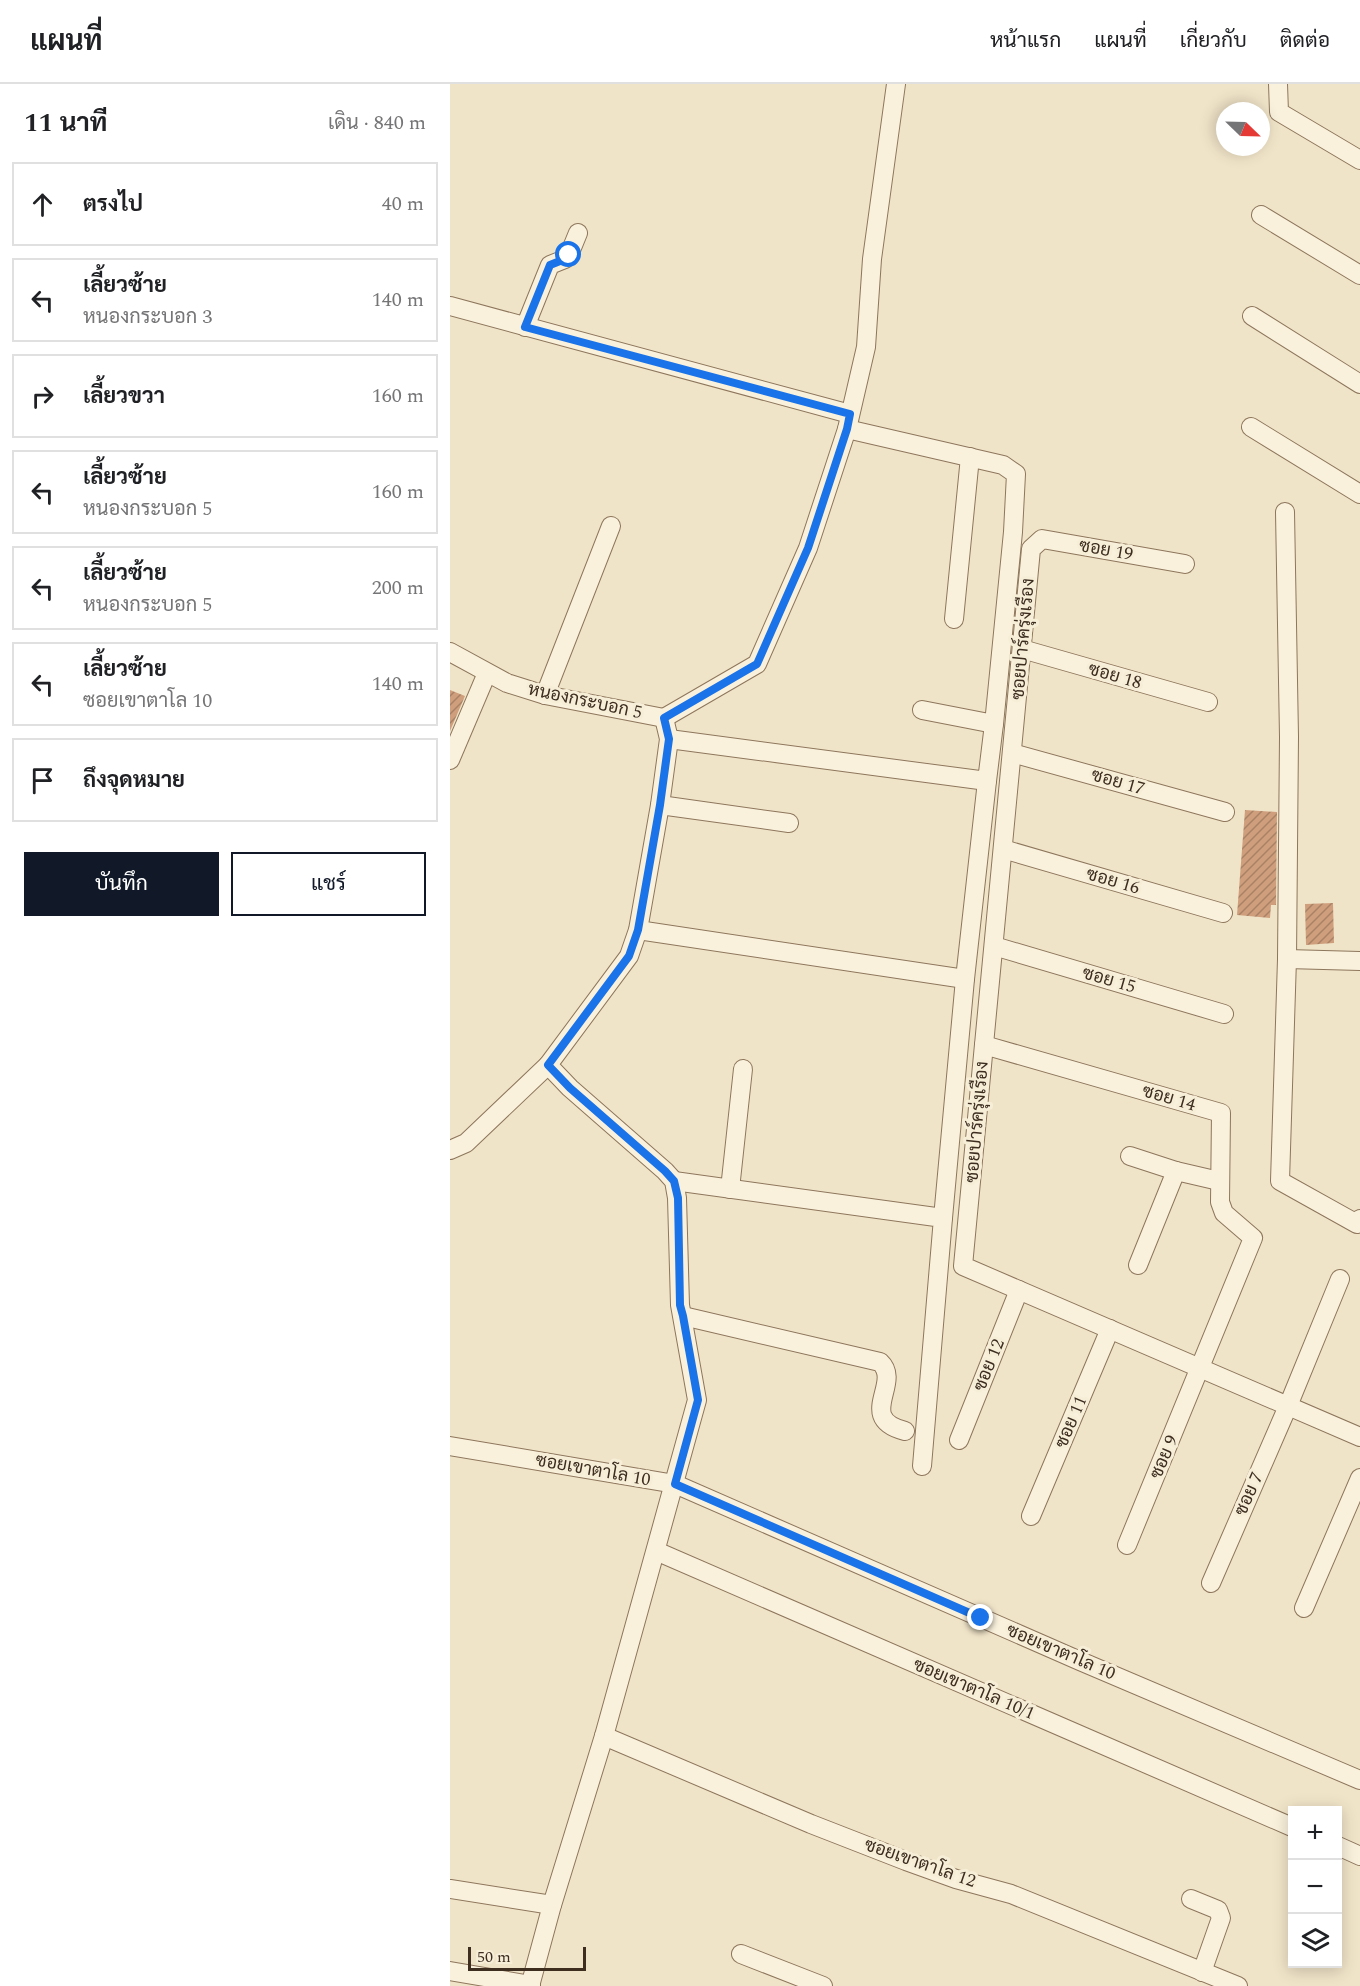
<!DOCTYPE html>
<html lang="th">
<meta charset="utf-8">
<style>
body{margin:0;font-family:Spectral,Sarabun,serif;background:#f2f2f2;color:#202124}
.controls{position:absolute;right:18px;bottom:18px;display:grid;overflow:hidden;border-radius:0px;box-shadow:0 3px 15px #0003}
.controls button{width:54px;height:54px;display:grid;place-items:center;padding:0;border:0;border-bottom:2px solid #e0e0e0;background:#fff;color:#202124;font:30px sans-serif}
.compass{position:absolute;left:766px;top:18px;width:54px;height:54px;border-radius:50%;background:#fff;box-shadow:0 3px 15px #0003;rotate:113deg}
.scale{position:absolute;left:18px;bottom:15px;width:118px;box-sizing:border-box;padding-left:6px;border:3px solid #3d2e20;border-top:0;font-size:16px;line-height:21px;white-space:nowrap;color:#3d2e20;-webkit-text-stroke:4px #f7eed8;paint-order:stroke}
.stop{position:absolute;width:18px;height:18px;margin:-14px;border:4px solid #1a73e8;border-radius:50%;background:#fff}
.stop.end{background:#1a73e8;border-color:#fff;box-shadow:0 2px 6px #0008}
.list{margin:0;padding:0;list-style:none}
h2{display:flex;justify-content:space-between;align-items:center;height:78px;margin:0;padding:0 24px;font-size:26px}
h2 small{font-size:20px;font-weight:400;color:#757577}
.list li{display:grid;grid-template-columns:39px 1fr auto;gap:18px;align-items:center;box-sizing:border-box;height:84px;margin:0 12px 12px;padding:0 12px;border:2px solid #e0e0e0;border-radius:0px}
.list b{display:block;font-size:22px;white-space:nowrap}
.list p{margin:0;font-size:20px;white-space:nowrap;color:#757577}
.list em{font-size:20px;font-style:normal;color:#757577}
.actions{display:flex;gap:12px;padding:18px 24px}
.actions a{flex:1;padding:14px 0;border:2px solid #111827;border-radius:0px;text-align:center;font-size:21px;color:#111827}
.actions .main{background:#111827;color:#fff}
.icon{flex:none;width:33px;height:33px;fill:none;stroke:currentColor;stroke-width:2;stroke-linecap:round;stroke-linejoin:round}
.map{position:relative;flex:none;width:910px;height:1902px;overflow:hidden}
header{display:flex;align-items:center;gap:36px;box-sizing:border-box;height:84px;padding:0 30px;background:#fff;border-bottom:2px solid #e0e0e0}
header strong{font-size:28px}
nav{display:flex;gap:33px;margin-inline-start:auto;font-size:21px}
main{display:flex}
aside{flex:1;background:#fff}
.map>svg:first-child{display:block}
.building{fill:url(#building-hatch)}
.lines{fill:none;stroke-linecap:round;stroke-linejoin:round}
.minor-casing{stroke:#8d765c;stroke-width:20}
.minor{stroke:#faf1dc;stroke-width:18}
.route{stroke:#1a73e8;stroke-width:8}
.labels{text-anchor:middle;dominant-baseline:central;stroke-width:6;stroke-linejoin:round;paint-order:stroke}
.street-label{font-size:18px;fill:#3d2e20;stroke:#f7eed8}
</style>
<header>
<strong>แผนที่</strong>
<nav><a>หน้าแรก</a><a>แผนที่</a><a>เกี่ยวกับ</a><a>ติดต่อ</a></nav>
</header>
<main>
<aside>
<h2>11 นาที<small>เดิน · 840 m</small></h2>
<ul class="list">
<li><svg class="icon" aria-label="ahead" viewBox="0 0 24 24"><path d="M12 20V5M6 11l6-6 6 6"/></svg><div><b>ตรงไป</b></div><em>40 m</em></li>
<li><svg class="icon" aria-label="left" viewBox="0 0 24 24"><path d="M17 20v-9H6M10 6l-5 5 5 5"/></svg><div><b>เลี้ยวซ้าย</b><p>หนองกระบอก 3</p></div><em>140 m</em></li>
<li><svg class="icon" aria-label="right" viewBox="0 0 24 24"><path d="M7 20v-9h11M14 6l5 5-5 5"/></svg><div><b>เลี้ยวขวา</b></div><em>160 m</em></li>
<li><svg class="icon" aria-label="left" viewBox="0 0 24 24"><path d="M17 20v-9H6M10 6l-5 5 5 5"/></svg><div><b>เลี้ยวซ้าย</b><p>หนองกระบอก 5</p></div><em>160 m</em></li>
<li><svg class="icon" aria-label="left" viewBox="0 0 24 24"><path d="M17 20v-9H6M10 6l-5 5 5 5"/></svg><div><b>เลี้ยวซ้าย</b><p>หนองกระบอก 5</p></div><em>200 m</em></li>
<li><svg class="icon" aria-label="left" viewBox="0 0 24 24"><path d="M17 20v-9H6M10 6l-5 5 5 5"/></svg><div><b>เลี้ยวซ้าย</b><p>ซอยเขาตาโล 10</p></div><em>140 m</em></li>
<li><svg class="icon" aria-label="arrive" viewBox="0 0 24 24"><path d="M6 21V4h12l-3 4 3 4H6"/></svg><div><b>ถึงจุดหมาย</b></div></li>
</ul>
<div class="actions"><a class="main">บันทึก</a><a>แชร์</a></div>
</aside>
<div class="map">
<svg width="910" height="1902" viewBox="0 0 910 1902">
<defs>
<pattern id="building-hatch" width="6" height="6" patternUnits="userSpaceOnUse" patternTransform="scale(1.5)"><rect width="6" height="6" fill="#cf9f7d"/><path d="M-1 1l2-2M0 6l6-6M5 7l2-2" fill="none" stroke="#a98266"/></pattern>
</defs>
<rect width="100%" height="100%" fill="#f0e4c8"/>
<g class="building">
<polygon points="0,606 15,612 0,647"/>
<polygon points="795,726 827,728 826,821 821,821 820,834 787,831"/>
<polygon points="883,819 884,859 856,861 855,820"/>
</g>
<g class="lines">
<defs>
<g id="minor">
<polyline points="828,0 829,28 910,76"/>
<polyline points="811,131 910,191"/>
<polyline points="0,222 400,330"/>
<polyline points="802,232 910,300"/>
<polyline points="75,243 100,181 115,175 119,171 128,149"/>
<polyline points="801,343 910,410"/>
<polyline points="397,345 553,381 566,390 563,448 544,640 472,626"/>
<polyline points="835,428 839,653 837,875 830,1097 907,1140 910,1135"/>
<polyline points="735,480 592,455 581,465 513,1182 910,1353"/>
<polyline points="504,535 520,373"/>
<polyline points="572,565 758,618"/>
<polyline points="0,568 57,599 95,611 214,634"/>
<polyline points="95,611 161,442"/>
<polyline points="214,634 307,580 358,464 397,345 416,263 422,175 446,0"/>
<polyline points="219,655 537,697 544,640"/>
<polyline points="562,669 775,728"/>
<polyline points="0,676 37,589"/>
<polyline points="210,721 339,739"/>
<polyline points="553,765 773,829"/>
<polyline points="188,846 515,895"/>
<polyline points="544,862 774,930"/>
<polyline points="837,875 910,877"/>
<polyline points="534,961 771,1029 770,1118 774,1129 803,1154 677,1461"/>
<polyline points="0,1066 16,1059 98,981"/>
<polyline points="680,1072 726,1087 769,1097"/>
<polyline points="224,1097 493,1134 472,1382"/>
<polyline points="280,1105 293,985"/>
<polyline points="493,1134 515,895 537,697"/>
<polyline points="688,1181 726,1087"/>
<path d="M233 1232 430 1278C453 1299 405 1334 455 1347"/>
<polyline points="509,1356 569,1206"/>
<polyline points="0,1362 225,1400 630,1577 910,1696"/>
<polyline points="581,1432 660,1245"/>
<polyline points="206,1467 842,1743"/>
<polyline points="761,1499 838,1322 890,1195"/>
<polyline points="854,1524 910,1394"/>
<polyline points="154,1652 361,1740 456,1777 506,1795 561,1810 788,1902"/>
<polyline points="888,1762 910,1772"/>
<polyline points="0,1805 102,1821"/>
<polyline points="741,1815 768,1826 771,1834 752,1888"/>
<polyline points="291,1870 373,1902"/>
<polyline points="0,1887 81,1901"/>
<polyline points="80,1902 102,1821 154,1652 247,1316 230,1221 227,1114 224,1097 215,1087 120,1004 98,981 179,872 188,846 210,721 219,655 214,634"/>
</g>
</defs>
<use href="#minor" class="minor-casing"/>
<use href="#minor" class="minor"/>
</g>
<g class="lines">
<polyline class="route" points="119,171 115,175 100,181 75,243 400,330 397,345 358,464 307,580 214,634 219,655 210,721 188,846 179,872 98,981 120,1004 215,1087 224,1097 228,1114 230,1221 233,1232 248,1316 225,1400 531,1534"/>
</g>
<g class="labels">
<g class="street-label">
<text transform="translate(656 466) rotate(10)">ซอย 19</text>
<text transform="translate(573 555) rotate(-85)">ซอยปาร์ครุ่งเรือง</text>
<text transform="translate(665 592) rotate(16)">ซอย 18</text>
<text transform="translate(135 617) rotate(12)">หนองกระบอก 5</text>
<text transform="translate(668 698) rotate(16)">ซอย 17</text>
<text transform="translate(663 797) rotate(16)">ซอย 16</text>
<text transform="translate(659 896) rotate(16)">ซอย 15</text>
<text transform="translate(719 1014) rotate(16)">ซอย 14</text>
<text transform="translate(527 1038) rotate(-85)">ซอยปาร์ครุ่งเรือง</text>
<text transform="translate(539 1281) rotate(-68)">ซอย 12</text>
<text transform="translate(621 1338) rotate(-67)">ซอย 11</text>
<text transform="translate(714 1373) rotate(-67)">ซอย 9</text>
<text transform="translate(143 1386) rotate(10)">ซอยเขาตาโล 10</text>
<text transform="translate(799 1410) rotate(-66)">ซอย 7</text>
<text transform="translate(611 1568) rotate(23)">ซอยเขาตาโล 10</text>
<text transform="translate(524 1605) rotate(23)">ซอยเขาตาโล 10/1</text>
<text transform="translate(470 1779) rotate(19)">ซอยเขาตาโล 12</text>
</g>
</g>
</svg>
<div class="controls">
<button>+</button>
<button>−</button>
<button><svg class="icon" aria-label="layers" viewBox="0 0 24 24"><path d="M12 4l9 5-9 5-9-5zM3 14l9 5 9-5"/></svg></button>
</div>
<svg class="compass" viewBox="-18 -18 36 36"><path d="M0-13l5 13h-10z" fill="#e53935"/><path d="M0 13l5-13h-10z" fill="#757577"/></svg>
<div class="scale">50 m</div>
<div class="stop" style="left:119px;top:171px"></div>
<div class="stop end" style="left:531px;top:1534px"></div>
</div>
</main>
